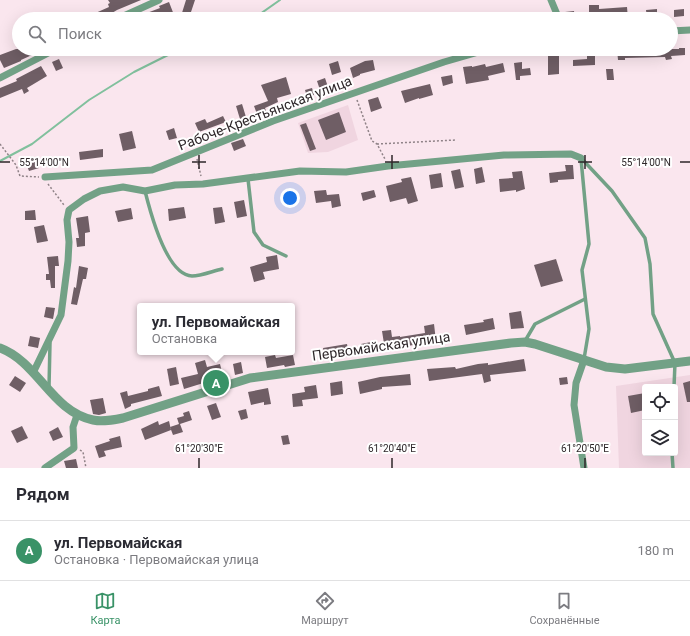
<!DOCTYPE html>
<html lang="ru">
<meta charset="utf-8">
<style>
body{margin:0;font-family:Roboto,sans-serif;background:#f7f7f7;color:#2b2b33}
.controls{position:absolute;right:12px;bottom:12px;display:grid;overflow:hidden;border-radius:4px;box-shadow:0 4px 16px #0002}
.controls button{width:36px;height:36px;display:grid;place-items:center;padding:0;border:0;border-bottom:1px solid #e1e1e2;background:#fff;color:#2b2b33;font:20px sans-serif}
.you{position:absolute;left:290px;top:198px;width:14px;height:14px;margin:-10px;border:3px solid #fff;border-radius:50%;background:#1a73e8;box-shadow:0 0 0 6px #1a73e833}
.badge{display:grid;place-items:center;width:26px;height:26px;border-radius:50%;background:#399267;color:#fff;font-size:13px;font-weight:700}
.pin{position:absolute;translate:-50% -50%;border:2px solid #fff;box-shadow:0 1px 4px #0006}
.popup{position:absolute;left:137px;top:303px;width:158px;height:52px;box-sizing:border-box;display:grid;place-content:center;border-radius:4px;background:#fff;filter:drop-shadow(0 1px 3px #0005);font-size:13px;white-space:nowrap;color:#7c7c81}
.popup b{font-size:15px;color:#2b2b33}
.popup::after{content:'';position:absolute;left:50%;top:100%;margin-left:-8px;border:8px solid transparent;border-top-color:#fff}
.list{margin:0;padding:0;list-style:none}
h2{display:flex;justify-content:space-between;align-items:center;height:52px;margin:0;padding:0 16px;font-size:17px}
h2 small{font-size:13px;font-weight:400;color:#7c7c81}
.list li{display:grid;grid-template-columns:26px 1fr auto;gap:12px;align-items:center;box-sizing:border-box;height:60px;padding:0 16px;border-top:1px solid #e1e1e2}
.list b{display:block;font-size:15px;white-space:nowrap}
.list p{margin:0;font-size:13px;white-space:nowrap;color:#7c7c81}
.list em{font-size:13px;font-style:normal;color:#7c7c81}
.icon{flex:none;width:22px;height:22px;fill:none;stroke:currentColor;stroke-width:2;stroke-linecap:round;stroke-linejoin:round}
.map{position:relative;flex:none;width:690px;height:468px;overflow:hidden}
.search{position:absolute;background:#fff;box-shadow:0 4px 16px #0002;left:12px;right:12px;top:12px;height:44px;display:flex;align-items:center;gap:10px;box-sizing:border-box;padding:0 14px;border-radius:22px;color:#7c7c81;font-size:15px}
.sheet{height:112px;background:#fff}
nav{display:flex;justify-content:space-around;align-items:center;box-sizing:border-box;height:56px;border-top:1px solid #e1e1e2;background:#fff;font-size:11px;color:#7c7c81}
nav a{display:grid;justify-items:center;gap:2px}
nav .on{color:#399267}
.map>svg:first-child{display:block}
.built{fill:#f0d5e0;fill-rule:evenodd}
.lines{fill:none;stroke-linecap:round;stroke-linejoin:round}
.stream{stroke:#81c09d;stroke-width:2}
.building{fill:#6f5e65}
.path{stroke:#8f8287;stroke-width:1.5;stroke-dasharray:2 2;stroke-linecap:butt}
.service{stroke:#72a186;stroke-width:3.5}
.minor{stroke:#72a186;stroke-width:7}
.tertiary{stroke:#72a186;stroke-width:9}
.ticks{fill:none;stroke:#2e272a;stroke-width:1.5}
.labels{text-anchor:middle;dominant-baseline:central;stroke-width:4;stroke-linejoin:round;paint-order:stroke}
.street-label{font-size:14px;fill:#2e272a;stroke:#fff}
.ticks-label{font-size:10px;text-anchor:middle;fill:#2e272a;stroke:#fff;stroke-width:4;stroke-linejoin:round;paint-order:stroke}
</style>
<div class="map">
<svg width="690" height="468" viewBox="0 0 690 468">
<rect width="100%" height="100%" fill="#fae6ee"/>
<g class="built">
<polygon points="348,105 358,140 328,152 308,153 298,123"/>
<path d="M690 375V468H619L616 386ZM645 387H675V453H645Z"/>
</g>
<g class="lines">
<g class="stream">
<polyline points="253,19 280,0"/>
<polyline points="0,161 32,144 89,100 134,72 174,52 195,49"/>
</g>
</g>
<g class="building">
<polygon points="108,0 141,0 117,10 102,19 82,19 109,7 108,4 110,3"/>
<polygon points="186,0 195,0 189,18 181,16"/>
<polygon points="169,2 174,15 163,19 131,19 160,8 159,6"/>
<polygon points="589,5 599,5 599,9 627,7 628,19 604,19 604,15 589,16"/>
<polygon points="657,9 657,17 647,18 646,10"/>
<polygon points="684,9 684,16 674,17 674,10"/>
<polygon points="574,11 575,19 566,19 565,12"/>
<polygon points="679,48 685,48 685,55 671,56 672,59 666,60 665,57 625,58 625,60 618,60 617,49 679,49"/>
<polygon points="16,49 29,49 32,55 21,60 21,61 4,68 0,60 0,55"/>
<polygon points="587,52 595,52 595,65 573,66 573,60 587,59"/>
<polygon points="559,55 559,74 548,75 548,56"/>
<polygon points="59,59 63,68 56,71 52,62"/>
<polygon points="373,60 375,70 360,74 360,75 353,78 350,68 365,61"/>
<polygon points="338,61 341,72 332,75 329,64"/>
<polygon points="522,62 522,69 530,68 531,75 520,76 520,80 516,80 514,63"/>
<polygon points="503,63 505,72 488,76 489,80 466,84 463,67 472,66 472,67 485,64 486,67"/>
<polygon points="41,66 47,76 27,88 29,91 24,94 22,89 0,98 0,88 17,81 16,79"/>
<polygon points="606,69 613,69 614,80 607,80"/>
<polygon points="452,75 453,83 443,86 441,77"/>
<polygon points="286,77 291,94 277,98 278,102 265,108 266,111 257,114 254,106 268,101 261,85"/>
<polygon points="325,78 328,87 320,90 317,81"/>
<polygon points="430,84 433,95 419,99 419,98 405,103 401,91"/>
<polygon points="312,88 314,95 307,97 305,90"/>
<polygon points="378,97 382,108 371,112 368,100"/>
<polygon points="242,104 246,117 240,119 236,106"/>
<polygon points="339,112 346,132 326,140 318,120"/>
<polygon points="223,116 226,122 199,132 195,123 205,119 207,123"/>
<polygon points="306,123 316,149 310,151 300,125"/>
<polygon points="174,128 177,138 169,140 166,131"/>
<polygon points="132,131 136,148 123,151 119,134"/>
<polygon points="243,139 246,146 234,151 231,143"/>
<polygon points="103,149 103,157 80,160 79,152"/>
<polygon points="36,157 39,168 29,171 25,160"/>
<polygon points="565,165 573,165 574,179 558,180 558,182 550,183 549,173 566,171"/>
<polygon points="482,167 485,182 476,184 474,169"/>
<polygon points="460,169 464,187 455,189 451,171"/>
<polygon points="522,171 525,189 516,192 516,190 500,192 499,179 513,178 512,172"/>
<polygon points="441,173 443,187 431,189 429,175"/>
<polygon points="411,177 418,201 408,204 406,198 390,202 386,186 402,182 401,179"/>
<polygon points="326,190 327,195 339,194 341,206 332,208 331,201 316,203 314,191"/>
<polygon points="374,190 376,197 363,201 361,193"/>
<polygon points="244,200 247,216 237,218 234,202"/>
<polygon points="184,207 186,218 169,221 168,209"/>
<polygon points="222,207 225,222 215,224 213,208"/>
<polygon points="131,208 133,219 118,222 115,211"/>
<polygon points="35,210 36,220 25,220 25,211"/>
<polygon points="88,216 90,232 85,233 85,246 77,247 76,238 79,238 76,218"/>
<polygon points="44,225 48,241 37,243 34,227"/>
<polygon points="277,255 279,269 263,272 265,279 254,282 250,267 267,262 266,257"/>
<polygon points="58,256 59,266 55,266 55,288 51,288 50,280 46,280 46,274 49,274 47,257"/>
<polygon points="556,259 563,281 541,287 534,265"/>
<polygon points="79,266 88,268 86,279 83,279 77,305 71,304 74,287 76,288"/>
<polygon points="46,307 55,308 53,319 44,317"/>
<polygon points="521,311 524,328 511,329 509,313"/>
<polygon points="493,318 495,329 466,335 464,325 484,322 483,320"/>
<polygon points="434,324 436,341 385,350 382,331 391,330 392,337 400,336 400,337 425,333 424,326"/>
<polygon points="30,336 40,338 38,348 28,346"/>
<polygon points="371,342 373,353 363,354 361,344"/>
<polygon points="347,344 349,356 340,358 339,356 325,359 323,348"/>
<polygon points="275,355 276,358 293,355 295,365 285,367 284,365 267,368 265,357"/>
<polygon points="524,359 526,371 490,375 491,381 484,383 482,374 429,381 427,369 455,367 456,369 478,364 488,363 488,365"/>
<polygon points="205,360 207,367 220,364 223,376 210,379 210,381 184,389 181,378 198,374 195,363"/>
<polygon points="241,362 243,373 235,375 233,364"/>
<polygon points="176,367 179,384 170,386 167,369"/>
<polygon points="410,374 411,385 382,387 382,389 360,394 358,382 380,377"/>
<polygon points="15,376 26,383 20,392 9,385"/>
<polygon points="567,377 568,384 560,385 559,378"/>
<polygon points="342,381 343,394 331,396 330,383"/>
<polygon points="690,381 690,402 687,402 683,383"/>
<polygon points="316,385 318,398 302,400 303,406 293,407 292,394 305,392 304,387"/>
<polygon points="159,386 162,396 131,404 131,406 125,409 120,393 127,391 128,396 148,391 148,389"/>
<polygon points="268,388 271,404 264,405 264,402 251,405 248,392"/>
<polygon points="645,393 645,410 631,413 628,396"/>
<polygon points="103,398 106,413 99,415 93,414 90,400"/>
<polygon points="216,403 221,417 212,420 207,406"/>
<polygon points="246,409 248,418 241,420 238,411"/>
<polygon points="189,411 192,420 180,424 183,432 173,435 170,427 179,424 177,418 184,416 183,413"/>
<polygon points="158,421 159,425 169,421 171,430 145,440 141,429"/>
<polygon points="22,426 28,438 17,443 11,431"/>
<polygon points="58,427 63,437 53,441 49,432"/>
<polygon points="288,435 290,444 283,445 281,436"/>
<polygon points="120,436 122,447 104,451 106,456 99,458 95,446 110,441 109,439"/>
<polygon points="76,459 78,468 66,468 64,461"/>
</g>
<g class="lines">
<g class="path">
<polyline points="357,100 372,141 377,144 385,159"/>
<polyline points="0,144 16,165 20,176 39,177"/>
<polyline points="377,144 456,140"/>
<polyline points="197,159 201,176"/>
<polyline points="48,184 64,205"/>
<polyline points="80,450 83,452 86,468"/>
</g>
<g class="service">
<polyline points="581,158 612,191 645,238 650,264 653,314 675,363 674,387"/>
<polyline points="581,159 589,244 582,270 589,329 584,359"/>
<polyline points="248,179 254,232 263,245 286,256"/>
<path d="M145 191C150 211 166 275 192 276 201 276 213 271 222 269"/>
<polyline points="525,341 535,324 585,299"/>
<polyline points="49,387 50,343"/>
<polyline points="672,453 673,468"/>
</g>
<g class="minor">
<polyline points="551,0 559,19"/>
<polyline points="117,19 159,0"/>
<polyline points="671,31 690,30"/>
<polyline points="0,78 56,49"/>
<polyline points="45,177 152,170 273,121 444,62 489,49"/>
<polyline points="584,360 576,383 574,405 584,468"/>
<polyline points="33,373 61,315 68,261 69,242 67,220 69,210 84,199 100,191 123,187 145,191 175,185 203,184 300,171 346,172 388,166 504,155 571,154 581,158"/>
<polyline points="45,468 74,448 73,427 77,415"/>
</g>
<path class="tertiary" d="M0 348C38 362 52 412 93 420 103 422 113 420 123 418L250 378 511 343 525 342 535 344 606 367 625 369 690 361"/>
</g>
<path class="ticks" d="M199 155V169M392 155V169M585 155V169M0 162H10M192 162H206M385 162H399M578 162H592M680 162H690M199 458V468M392 458V468M585 458V468"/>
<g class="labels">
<g class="street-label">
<text transform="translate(265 113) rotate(-21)">Рабоче-Крестьянская улица</text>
<text transform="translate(381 346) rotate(-8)">Первомайская улица</text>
</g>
</g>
<g class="ticks-label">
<text x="44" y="166">55°14'00"N</text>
<text x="646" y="166">55°14'00"N</text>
<text x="199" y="452">61°20'30"E</text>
<text x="392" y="452">61°20'40"E</text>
<text x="585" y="452">61°20'50"E</text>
</g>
</svg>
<div class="controls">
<button><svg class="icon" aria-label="locate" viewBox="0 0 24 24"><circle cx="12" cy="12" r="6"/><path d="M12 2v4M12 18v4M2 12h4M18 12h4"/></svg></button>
<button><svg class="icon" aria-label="layers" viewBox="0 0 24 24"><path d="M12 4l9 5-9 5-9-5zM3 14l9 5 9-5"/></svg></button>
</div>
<div class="you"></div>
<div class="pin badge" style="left:216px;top:383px">A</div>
<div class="popup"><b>ул. Первомайская</b>Остановка</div>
<div class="search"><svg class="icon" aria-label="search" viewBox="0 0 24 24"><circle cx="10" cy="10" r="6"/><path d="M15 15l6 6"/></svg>Поиск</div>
</div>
<section class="sheet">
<h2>Рядом<small></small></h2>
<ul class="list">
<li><span class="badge">A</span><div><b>ул. Первомайская</b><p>Остановка · Первомайская улица</p></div><em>180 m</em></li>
</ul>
</section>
<nav>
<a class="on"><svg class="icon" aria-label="map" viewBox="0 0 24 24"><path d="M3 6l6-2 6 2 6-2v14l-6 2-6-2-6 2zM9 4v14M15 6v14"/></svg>Карта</a>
<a><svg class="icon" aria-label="directions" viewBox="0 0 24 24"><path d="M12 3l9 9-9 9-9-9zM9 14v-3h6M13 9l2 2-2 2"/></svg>Маршрут</a>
<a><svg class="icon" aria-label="saved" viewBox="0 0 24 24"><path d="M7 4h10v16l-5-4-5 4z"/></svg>Сохранённые</a>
</nav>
